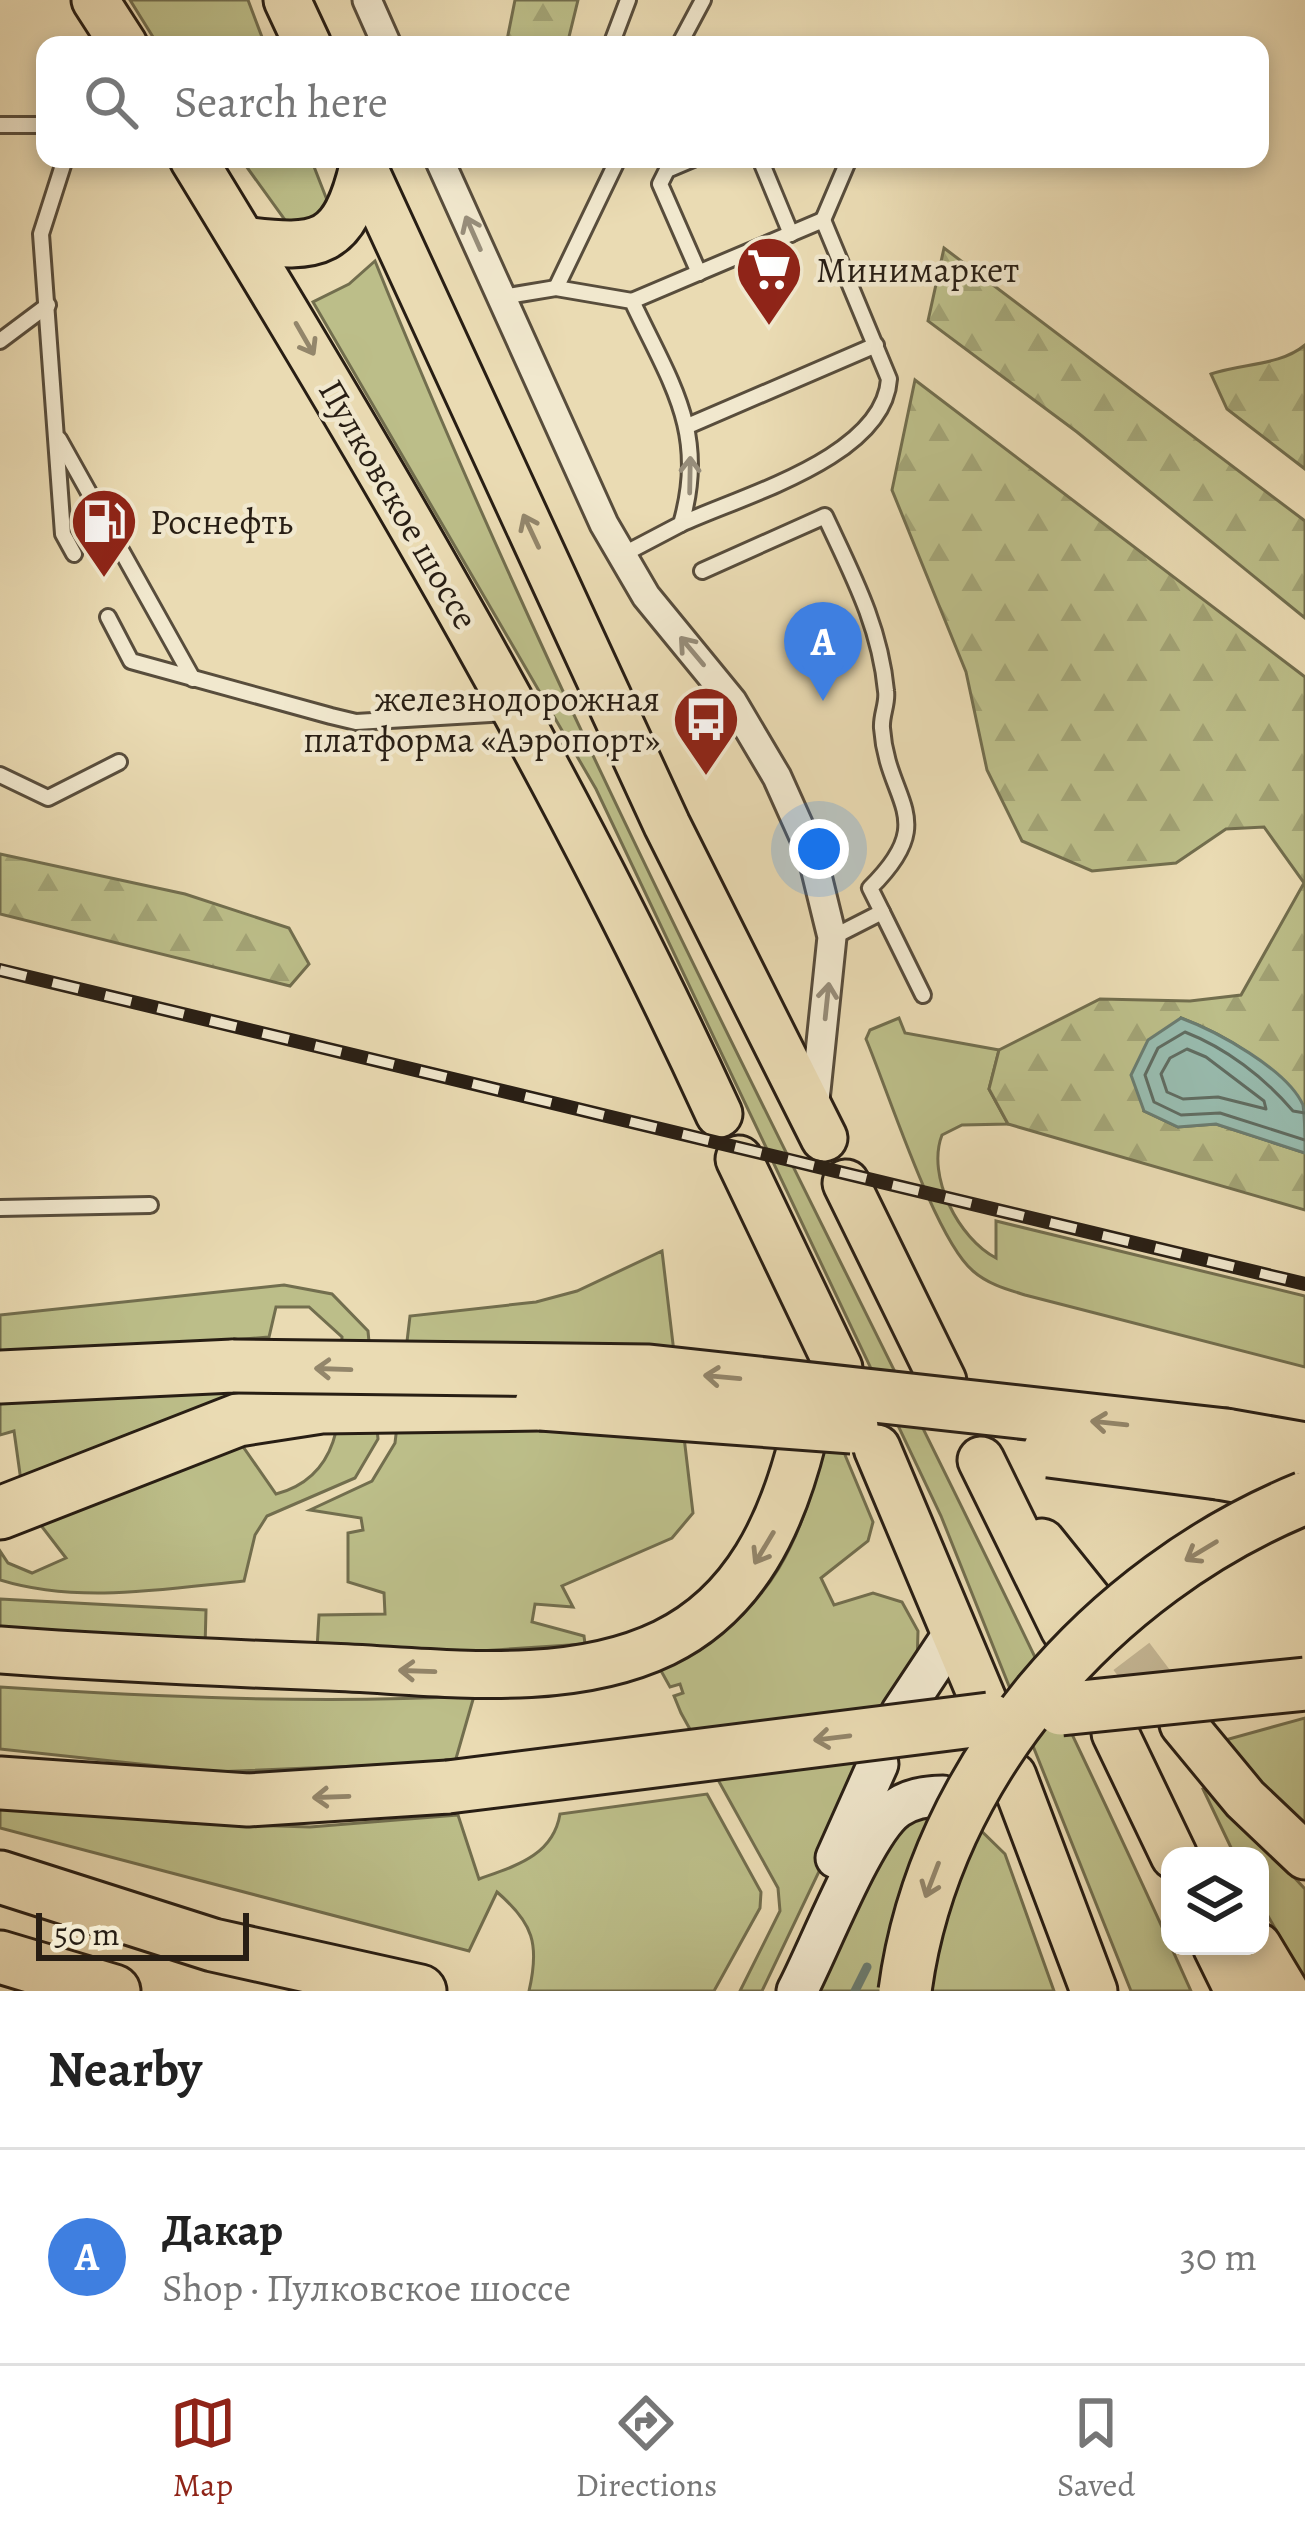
<!DOCTYPE html>
<meta charset="utf-8">
<style>
body{margin:0;font-family:Alegreya,serif;background:#f2f2f2;color:#222}
.controls{position:absolute;right:36px;bottom:36px;display:grid;overflow:hidden;border-radius:24px;box-shadow:0 6px 18px #0003}
.controls button{width:108px;height:108px;display:grid;place-items:center;padding:0;border:0;border-bottom:3px solid #e0e0e0;background:#fff;color:#222;font:60px sans-serif}
.scale{position:absolute;left:36px;bottom:30px;width:213px;box-sizing:border-box;padding-left:12px;border:6px solid #281e14;border-top:0;font-size:33px;line-height:42px;white-space:nowrap;color:#281e14;-webkit-text-stroke:9px #f1e8ce;paint-order:stroke}
.you{position:absolute;left:819px;top:849px;width:42px;height:42px;margin:-30px;border:9px solid #fff;border-radius:50%;background:#1a73e8;box-shadow:0 0 0 18px #1a73e833}
.badge{display:grid;place-items:center;width:78px;height:78px;border-radius:50%;background:#8f2418;color:#fff;font-size:39px;font-weight:700}
.pin{position:absolute;translate:-50% -99px;filter:drop-shadow(0 3px 6px #0008)}
.pin::after{content:'';position:absolute;top:63px;width:42px;height:36px;background:inherit;clip-path:polygon(0 0,100% 0,50% 100%)}
.list{margin:0;padding:0;list-style:none}
h2{display:flex;justify-content:space-between;align-items:center;height:156px;margin:0;padding:0 48px;font-size:51px}
h2 small{font-size:39px;font-weight:400;color:#767676}
.list li{display:grid;grid-template-columns:78px 1fr auto;gap:36px;align-items:center;box-sizing:border-box;height:216px;padding:0 48px;border-top:3px solid #e0e0e0}
.list b{display:block;font-size:45px;white-space:nowrap}
.list p{margin:0;font-size:39px;white-space:nowrap;color:#767676}
.list em{font-size:39px;font-style:normal;color:#767676}
.icon{flex:none;width:66px;height:66px;fill:none;stroke:currentColor;stroke-width:2;stroke-linecap:round;stroke-linejoin:round}
.map{position:relative;flex:none;width:1305px;height:1991px;overflow:hidden}
.search{position:absolute;background:#fff;box-shadow:0 6px 18px #0003;left:36px;right:36px;top:36px;height:132px;display:flex;align-items:center;gap:30px;box-sizing:border-box;padding:0 42px;border-radius:24px;color:#767676;font-size:45px}
.sheet{height:372px;background:#fff}
nav{display:flex;justify-content:space-around;align-items:center;box-sizing:border-box;height:168px;border-top:3px solid #e0e0e0;background:#fff;font-size:33px;color:#767676}
nav a{display:grid;justify-items:center;gap:6px}
nav .on{color:#8f2418}
.map>svg:first-child{display:block}
.grass{fill:#bcbe89;stroke:#726e4e;stroke-width:3}
.forest{fill:url(#forest-firs);stroke:#726e4e;stroke-width:3}
.water{fill:#98bbae;stroke:#6b7c70;stroke-width:3}
.lines{fill:none;stroke-linecap:round;stroke-linejoin:round}
.shore{stroke:#606c61;stroke-width:3}
.stream{stroke:#6b7c70;stroke-width:9}
.primary-tunnel{stroke:#c3b593;stroke-width:45;stroke-dasharray:45 22;stroke-linecap:butt}
.lane-casing{stroke:#584d3c;stroke-width:20}
.street-casing{stroke:#584d3c;stroke-width:33}
.secondary-casing{stroke:#281e14;stroke-width:45}
.primary-casing{stroke:#281e14;stroke-width:51}
.highway-casing{stroke:#281e14;stroke-width:57}
.lane{stroke:#f1e8ce;stroke-width:14}
.street{stroke:#f1e8ce;stroke-width:27}
.secondary{stroke:#f1e8ce;stroke-width:39}
.primary{stroke:#eadbb3;stroke-width:45}
.highway{stroke:#eadbb3;stroke-width:51}
.rail-casing{stroke:#281e14;stroke-width:14}
.rail{stroke:#f1e8ce;stroke-width:9;stroke-dasharray:27;stroke-linecap:butt}
.highway-bridge-casing{stroke:#281e14;stroke-width:57;stroke-linecap:butt}
.highway-bridge{stroke:#eadbb3;stroke-width:51}
.oneway{stroke:#978d7a}
.oneway2{stroke:#93866b}
.labels{text-anchor:middle;dominant-baseline:central;stroke-width:9;stroke-linejoin:round;paint-order:stroke}
.poi-label{font-size:36px;fill:#281e14;stroke:#f1e8ce;text-anchor:start}
.street-label{font-size:36px;fill:#281e14;stroke:#f1e8ce}
</style>
<div class="map">
<svg width="1305" height="1991" viewBox="0 0 1305 1991">
<defs>
<pattern id="forest-firs" width="22" height="20" patternUnits="userSpaceOnUse" patternTransform="scale(3)"><rect width="22" height="20" fill="#bcbe89"/><path d="M5 1l3.5 6h-7zM16 11l3.5 6h-7z" fill="#a2a375"/></pattern>
</defs>
<rect width="100%" height="100%" fill="#eadbb3"/>
<filter id="stains"><feTurbulence type="fractalNoise" baseFrequency=".00167" numOctaves="4"/><feColorMatrix values="0 0 0 0 .2 0 0 0 0 .09 0 0 0 0 .02 0 0 0 .5 -.17"/></filter>
<radialGradient id="worn" r=".72"><stop offset=".6" stop-color="#630" stop-opacity="0"/><stop offset="1" stop-color="#630" stop-opacity=".3"/></radialGradient>
<g class="grass">
<polygon points="130,0 248,0 265,45 158,45"/>
<polygon points="241,159 311,159 327,200 323,214 290,227"/>
<path d="M375 261C614 853 930 1409 1191 1991H1131L941 1516 596 789 313 302 349 284Z"/>
<path d="M899 1018 905 1033 999 1050 989 1089 1008 1124 962 1125 942 1135C926 1176 959 1239 996 1258V1221L1305 1296V1367L1025 1295C1006 1289 988 1284 973 1271 935 1239 888 1091 866 1039L870 1030Z"/>
<polygon points="662,1251 693,1513 672,1538 562,1586 573,1607 535,1604 532,1622 584,1636 585,1644 418,1655 317,1649 319,1615 385,1614 384,1593 348,1582 348,1533 363,1530 361,1518 310,1510 372,1481 395,1443 410,1316 536,1302 577,1291"/>
<path d="M284 1285 332 1294 368 1331 378 1439 355 1478 267 1516 255 1535 244 1581C165 1589 77 1604 0 1580V1551L8 1563 32 1573 66 1558 33 1515 237 1438 276 1494C350 1474 340 1399 342 1337L309 1307H276L269 1337 0 1359V1315Z"/>
<polygon points="245,1385 247,1395 132,1433 21,1481 14,1431 0,1435 0,1394"/>
<path d="M830 1419 873 1522 868 1541 821 1578 834 1605 873 1593 902 1602 918 1631 917 1666 762 1991H740L780 1911 778 1888 681 1713 674 1696 683 1693 680 1684 670 1687 660 1669C776 1616 805 1535 830 1419Z"/>
<polygon points="0,1599 206,1610 205,1648 0,1639"/>
<path d="M0 1687C158 1697 315 1704 474 1696L455 1762 214 1772 0 1749Z"/>
<polygon points="1305,1718 1305,1835 1218,1742"/>
<polygon points="1209,1786 1305,1889 1305,1981 1260,1902 1260,1856 1235,1856 1203,1789"/>
<path d="M707 1794 761 1892 760 1908 714 1991H529C540 1944 533 1923 497 1892L469 1951 0 1828V1804L183 1823 310 1827 458 1815 479 1879C515 1866 553 1856 560 1814Z"/>
<polygon points="919,1809 968,1818 1005,1854 1054,1991 816,1991 879,1854"/>
</g>
<g class="forest">
<polygon points="515,0 578,0 567,45 506,45"/>
<polygon points="944,248 1305,521 1305,618 1077,432 928,321"/>
<path d="M1305 345V469L1227 409 1211 374C1242 363 1280 366 1305 345Z"/>
<path d="M915 380 1305 677V1108C1275 1066 1229 1036 1181 1018L1144 1111 1178 1127 1216 1124 1305 1153V1210L1008 1124 989 1089 999 1050 1100 999 1190 1001 1241 995 1304 883 1264 827 1226 829 1176 863 1092 871 1022 841 987 770 966 672 892 490Z"/>
<polygon points="0,854 185,894 289,928 309,964 290,986 0,914"/>
</g>
<path class="water" d="M1181 1018C1216 1031 1287 1069 1303 1105 1305 1118 1305 1139 1305 1153L1216 1124 1178 1127 1144 1111 1131 1075 1148 1040Z"/>
<g class="lines">
<g class="shore">
<polygon points="1187,1049 1206,1057 1264,1101 1266,1109 1218,1097 1183,1099 1167,1092 1161,1074 1170,1058"/>
<path d="M1305 1113 1293 1111C1264 1077 1226 1048 1185 1032L1158 1048 1145 1075 1154 1102 1181 1115 1220 1113 1305 1140"/>
</g>
<polyline class="stream" points="855,1991 867,1967"/>
<polyline class="primary-tunnel" points="1091,1603 1181,1722"/>
<defs>
<g id="lane">
<polyline points="611,45 628,0"/>
<polyline points="679,45 703,0"/>
<polyline points="0,125 45,125"/>
<polyline points="65,159 41,234 63,534 74,554"/>
<polyline points="693,159 667,170 660,184 699,273"/>
<polyline points="760,159 791,234"/>
<polyline points="823,220 849,159"/>
<polyline points="556,288 618,159"/>
<path d="M502 297 556 288 632 301C670 382 708 432 681 524L622 555"/>
<path d="M632 301 823 220 889 379C884 457 744 495 681 524"/>
<polyline points="0,341 48,305"/>
<polyline points="690,425 876,345"/>
<polyline points="59,439 193,679"/>
<path d="M702 571 825 516C852 574 880 626 886 691 888 703 881 715 882 728 887 803 941 818 870 888L882 912 833 937"/>
<polyline points="108,617 131,661 331,716 356,722 507,713"/>
<polyline points="0,775 48,798 119,762"/>
<polyline points="882,912 923,995"/>
<polyline points="0,1208 150,1205"/>
</g>
<g id="street">
<polyline points="367,0 387,45"/>
<polyline points="439,159 604,524 646,596 732,701 777,777 812,855 832,937 814,1110"/>
</g>
<g id="secondary">
<polyline points="901,1713 956,1630"/>
<polyline points="836,1858 878,1764"/>
<path d="M797 1991C819 1950 864 1831 897 1808 911 1798 927 1796 943 1796"/>
</g>
<g id="primary">
<polyline points="95,0 124,45"/>
<polyline points="287,0 308,45"/>
<path d="M193 159C383 470 567 783 719 1114"/>
<polyline points="360,159 667,825 824,1138"/>
<path d="M243 240C320 250 344 246 363 166"/>
<polyline points="739,1159 839,1368"/>
<polyline points="846,1183 943,1381"/>
<polyline points="877,1448 983,1700"/>
<polyline points="981,1460 1064,1629"/>
<polyline points="1042,1542 1091,1603"/>
<path d="M0 1650C110 1658 219 1663 329 1667 435 1671 565 1691 664 1643 746 1603 782 1523 803 1439"/>
<polyline points="1183,1724 1245,1799 1305,1856"/>
<polyline points="1115,1733 1174,1856"/>
<polyline points="1013,1776 1094,1991"/>
<polyline points="1216,1946 1238,1991"/>
<polyline points="1258,1946 1285,1991"/>
</g>
<g id="highway">
<polyline points="0,1377 233,1366"/>
<polyline points="1226,1435 1305,1449"/>
<polyline points="1218,1473 1274,1483"/>
<polyline points="0,1513 238,1420 321,1407 541,1404"/>
<polyline points="0,1783 248,1800 448,1787"/>
<polyline points="0,1877 213,1945 420,1991"/>
<polyline points="0,1957 114,1991"/>
</g>
</defs>
<use href="#lane" class="lane-casing"/>
<use href="#street" class="street-casing"/>
<use href="#secondary" class="secondary-casing"/>
<use href="#primary" class="primary-casing"/>
<use href="#highway" class="highway-casing"/>
<use href="#lane" class="lane"/>
<use href="#street" class="street"/>
<use href="#secondary" class="secondary"/>
<use href="#primary" class="primary"/>
<use href="#highway" class="highway"/>
<defs>
<polyline id="rail" points="0,970 1305,1284"/>
</defs>
<use href="#rail" class="rail-casing"/>
<use href="#rail" class="rail"/>
<defs>
<g id="highway-bridge">
<polyline points="233,1366 649,1371 1226,1435"/>
<polyline points="541,1404 852,1427"/>
<polyline points="1049,1451 1218,1473"/>
<polyline points="1061,1709 1305,1684"/>
<polyline points="448,1787 989,1719"/>
<path d="M905 1991C934 1771 1103 1580 1305 1498"/>
</g>
</defs>
<use href="#highway-bridge" class="highway-bridge-casing"/>
<use href="#highway-bridge" class="highway-bridge"/>
</g>
<defs><path id="oneway-shaft" d="M-6 0H5M1.5-3L5.5 0L1.5 3" fill="none" stroke-width="1.6" stroke-linecap="round" stroke-linejoin="round" transform="scale(3)"/></defs>
<g class="oneway">
<use href="#oneway-shaft" transform="translate(473 233) rotate(-114)"/>
<use href="#oneway-shaft" transform="translate(690 475) rotate(-89)"/>
<use href="#oneway-shaft" transform="translate(692 651) rotate(-130)"/>
<use href="#oneway-shaft" transform="translate(827 1001) rotate(-84)"/>
</g>
<g class="oneway2">
<use href="#oneway-shaft" transform="translate(305 339) rotate(60)"/>
<use href="#oneway-shaft" transform="translate(531 531) rotate(-115)"/>
<use href="#oneway-shaft" transform="translate(333 1369) rotate(-178)"/>
<use href="#oneway-shaft" transform="translate(722 1377) rotate(-175)"/>
<use href="#oneway-shaft" transform="translate(1109 1423) rotate(-174)"/>
<use href="#oneway-shaft" transform="translate(764 1548) rotate(121)"/>
<use href="#oneway-shaft" transform="translate(1201 1551) rotate(149)"/>
<use href="#oneway-shaft" transform="translate(417 1671) rotate(-178)"/>
<use href="#oneway-shaft" transform="translate(832 1738) rotate(173)"/>
<use href="#oneway-shaft" transform="translate(331 1797) rotate(178)"/>
<use href="#oneway-shaft" transform="translate(932 1880) rotate(111)"/>
</g>
<defs>
<symbol id="supermarket-pin" viewBox="-11 -11 22 30"><path d="M0 17L-7.5 6A9.5 9.5 0 1 1 7.5 6Z" fill="#8f2418" stroke="#f1e8ce"/><path d="M-6-5.5h2.5l.6 2H6L4.5 2H-2.5L-4.4-4H-6ZM-1.5 3.2a1.3 1.3 0 1 0 .1 0ZM3 3.2a1.3 1.3 0 1 0 .1 0Z" fill="#fff"/></symbol>
<symbol id="fuel-pin" viewBox="-11 -11 22 30"><path d="M0 17L-7.5 6A9.5 9.5 0 1 1 7.5 6Z" fill="#8f2418" stroke="#f1e8ce"/><path d="M-5.5-6h7V0h2V4h1.3V-2.5L3-4.5l.8-.8L6-3V5H2.5V1h-1V6h-7ZM-4.2-4.7v3.2H.2V-4.7Z" fill="#fff"/></symbol>
<symbol id="bus-pin" viewBox="-11 -11 22 30"><path d="M0 17L-7.5 6A9.5 9.5 0 1 1 7.5 6Z" fill="#8f2418" stroke="#f1e8ce"/><path d="M-5-6H5V4H4V6H2V4H-2V6H-4V4H-5ZM-3.5-4V0h7V-4ZM-3.5 1.2v1.5H-2V1.2ZM2 1.2v1.5H3.5V1.2Z" fill="#fff"/></symbol>
</defs>
<g fill-rule="evenodd">
<use href="#supermarket-pin" x="731" y="231" width="76" height="104"/>
<use href="#fuel-pin" x="66" y="483" width="76" height="104"/>
<use href="#bus-pin" x="668" y="681" width="76" height="104"/>
</g>
<g class="labels">
<g class="poi-label">
<text x="816" y="269">Минимаркет</text>
<text x="150" y="521">Роснефть</text>
<text x="660" y="698" text-anchor="end">железнодорожная<tspan x="660" dy="41">платформа «Аэропорт»</tspan></text>
</g>
<g class="street-label">
<text transform="translate(399 504) rotate(60)">Пулковское шоссе</text>
</g>
</g>
<rect width="100%" height="100%" filter="url(#stains)"/>
<rect width="100%" height="100%" fill="url(#worn)"/>
</svg>
<div class="controls">
<button><svg class="icon" aria-label="layers" viewBox="0 0 24 24"><path d="M12 4l9 5-9 5-9-5zM3 14l9 5 9-5"/></svg></button>
</div>
<div class="scale">50 m</div>
<div class="you"></div>
<div class="pin badge" style="left:823px;top:701px;background:#3f7fe0">A</div>
<div class="search"><svg class="icon" aria-label="search" viewBox="0 0 24 24"><circle cx="10" cy="10" r="6"/><path d="M15 15l6 6"/></svg>Search here</div>
</div>
<section class="sheet">
<h2>Nearby<small></small></h2>
<ul class="list">
<li><span class="badge" style="background:#3f7fe0">A</span><div><b>Дакар</b><p>Shop · Пулковское шоссе</p></div><em>30 m</em></li>
</ul>
</section>
<nav>
<a class="on"><svg class="icon" aria-label="map" viewBox="0 0 24 24"><path d="M3 6l6-2 6 2 6-2v14l-6 2-6-2-6 2zM9 4v14M15 6v14"/></svg>Map</a>
<a><svg class="icon" aria-label="directions" viewBox="0 0 24 24"><path d="M12 3l9 9-9 9-9-9zM9 14v-3h6M13 9l2 2-2 2"/></svg>Directions</a>
<a><svg class="icon" aria-label="saved" viewBox="0 0 24 24"><path d="M7 4h10v16l-5-4-5 4z"/></svg>Saved</a>
</nav>
